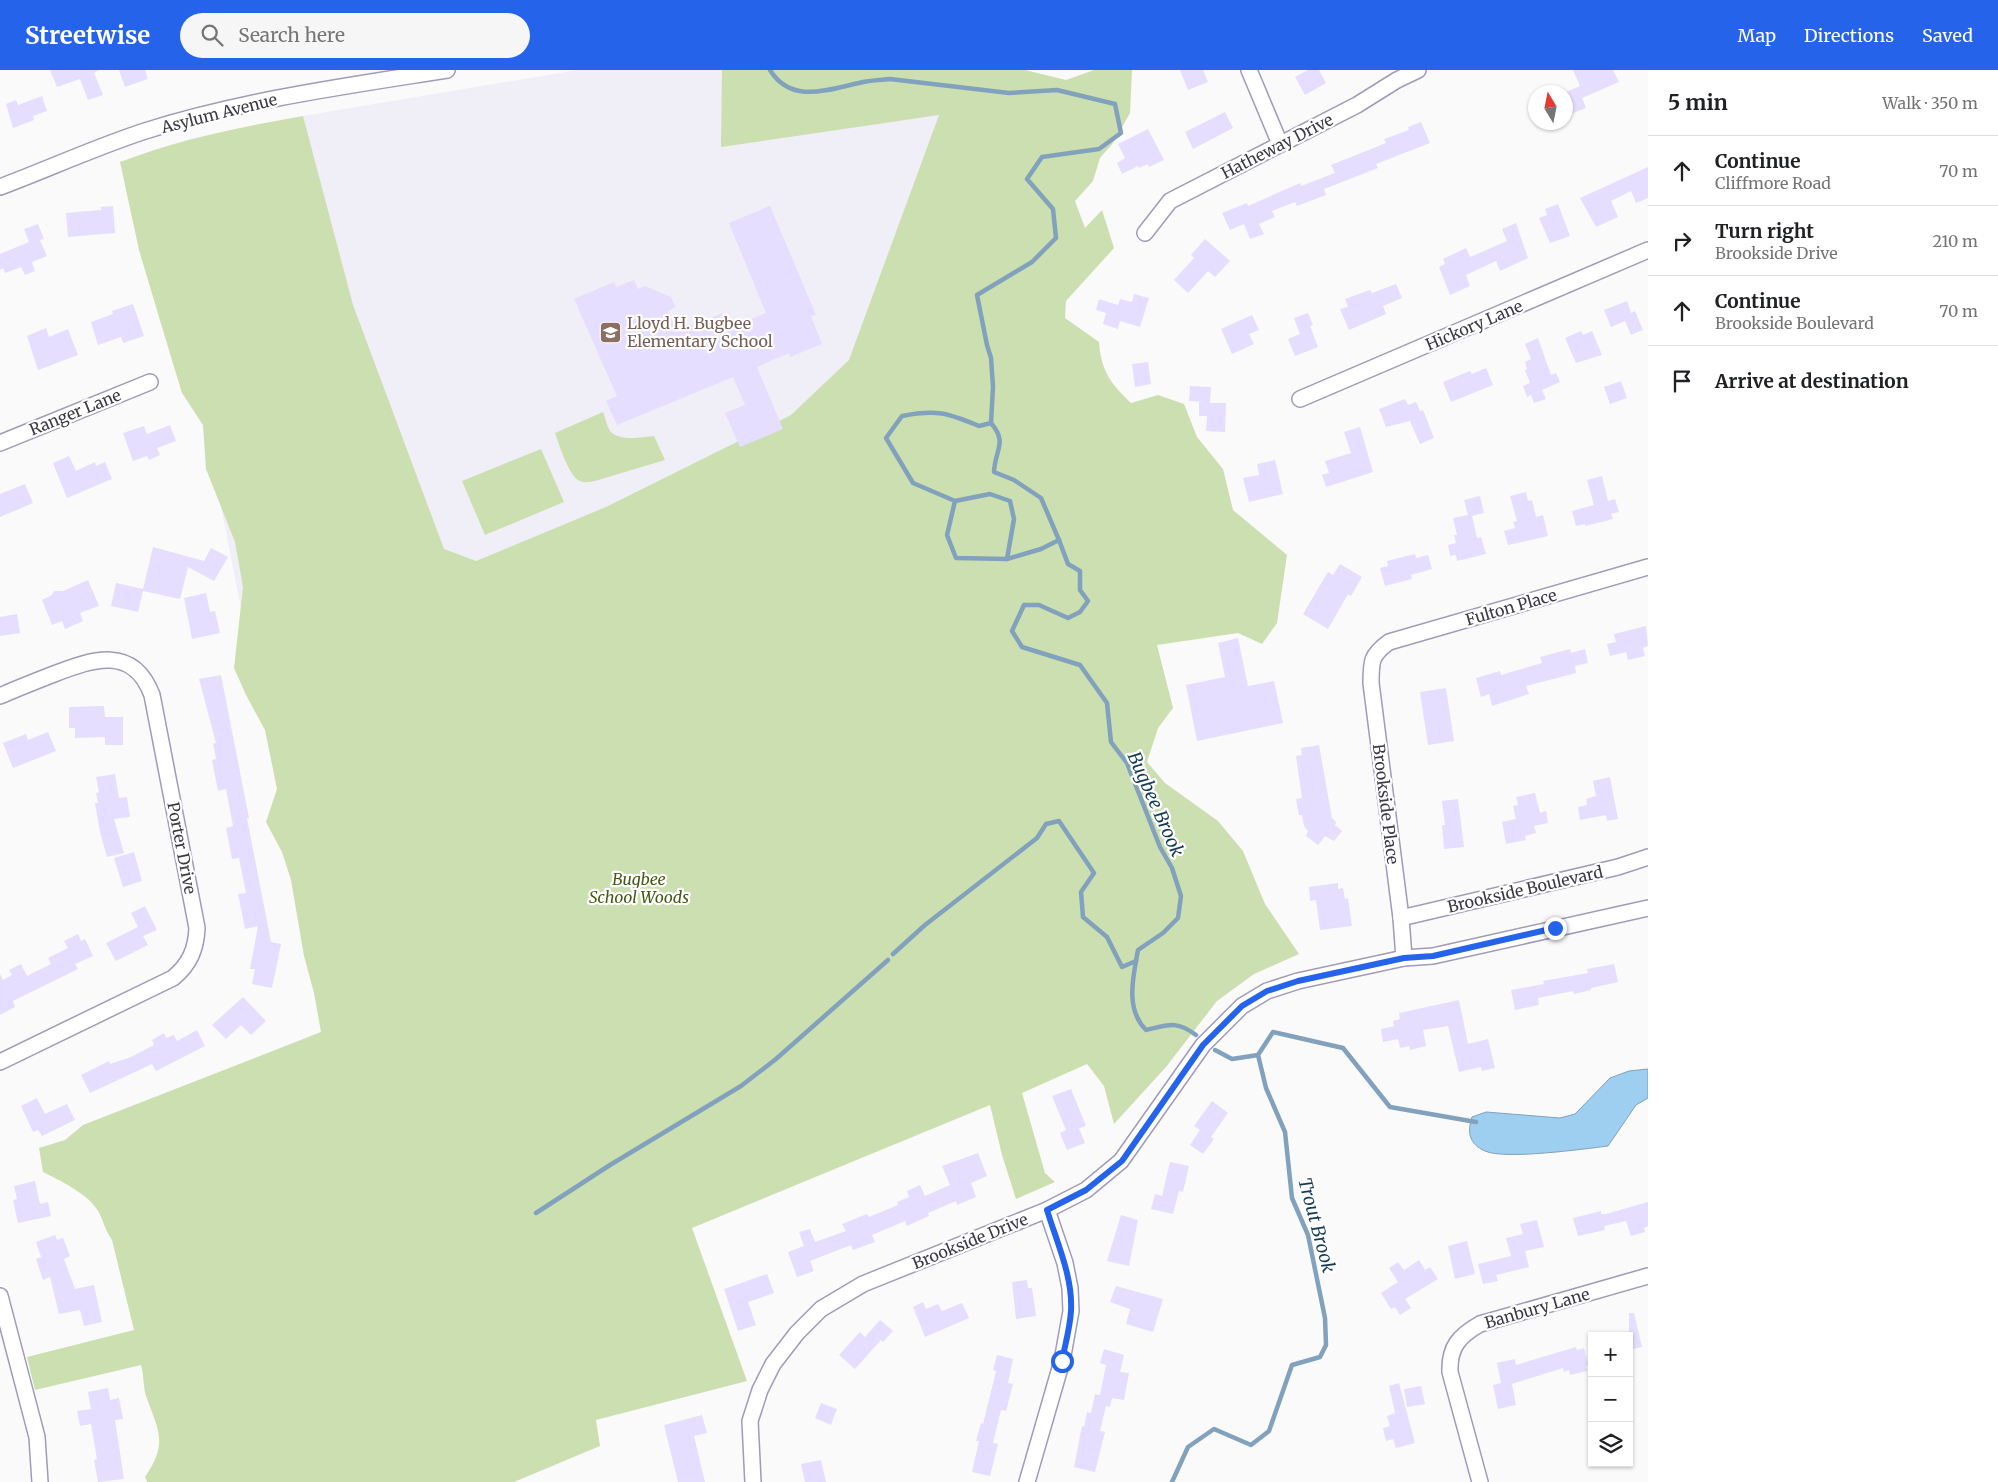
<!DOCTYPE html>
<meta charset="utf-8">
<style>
body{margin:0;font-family:Merriweather,serif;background:#f6f6f6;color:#202124}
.controls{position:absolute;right:15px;bottom:15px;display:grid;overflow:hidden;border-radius:0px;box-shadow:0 1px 4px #0004}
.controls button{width:45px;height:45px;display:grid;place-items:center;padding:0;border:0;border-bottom:1px solid #e0e0e0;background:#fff;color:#202124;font:25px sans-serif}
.compass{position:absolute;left:1528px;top:15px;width:45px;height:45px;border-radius:50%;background:#fff;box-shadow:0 1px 4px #0004;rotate:350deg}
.stop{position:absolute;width:15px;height:15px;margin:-11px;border:4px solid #2563eb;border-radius:50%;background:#fff}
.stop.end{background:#2563eb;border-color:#fff;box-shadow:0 1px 5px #0008}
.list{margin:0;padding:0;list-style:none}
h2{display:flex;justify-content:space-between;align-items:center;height:65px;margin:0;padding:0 20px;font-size:21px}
h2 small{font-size:16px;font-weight:400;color:#757577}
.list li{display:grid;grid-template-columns:32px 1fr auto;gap:15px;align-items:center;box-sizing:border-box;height:70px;padding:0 20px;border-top:1px solid #e0e0e0}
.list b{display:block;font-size:19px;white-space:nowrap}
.list p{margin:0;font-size:16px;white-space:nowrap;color:#757577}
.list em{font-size:16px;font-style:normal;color:#757577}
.icon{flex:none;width:28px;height:28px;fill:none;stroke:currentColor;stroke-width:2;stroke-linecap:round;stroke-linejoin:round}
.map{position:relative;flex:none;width:1648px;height:1412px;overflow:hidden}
header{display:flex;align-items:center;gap:30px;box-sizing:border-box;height:70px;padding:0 25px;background:#2563eb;color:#fff}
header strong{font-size:24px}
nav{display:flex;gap:28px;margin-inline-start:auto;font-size:18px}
.search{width:350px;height:45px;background:#f6f6f6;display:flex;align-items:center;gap:12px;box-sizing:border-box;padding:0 18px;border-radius:28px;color:#757577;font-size:19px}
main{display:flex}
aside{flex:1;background:#fff}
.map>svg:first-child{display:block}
.built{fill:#f0eef6}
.green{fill:#ccdfb0}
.water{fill:#9ecef0;stroke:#81a1bd}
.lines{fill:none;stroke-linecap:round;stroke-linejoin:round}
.stream{stroke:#81a1bd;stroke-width:4.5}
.building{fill:#e5deff}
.street-casing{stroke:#a19ab9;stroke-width:18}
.street{stroke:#fff;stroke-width:15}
.route{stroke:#2563eb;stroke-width:6}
.labels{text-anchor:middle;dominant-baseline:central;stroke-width:4.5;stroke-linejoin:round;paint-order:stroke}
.street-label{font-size:16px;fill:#3c3946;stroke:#fff}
.education-label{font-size:16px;fill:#785e54;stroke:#fff;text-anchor:start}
.park-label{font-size:16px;font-style:italic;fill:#445a12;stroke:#fff}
.water-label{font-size:18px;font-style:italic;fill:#153b52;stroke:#fff}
</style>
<header>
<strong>Streetwise</strong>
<div class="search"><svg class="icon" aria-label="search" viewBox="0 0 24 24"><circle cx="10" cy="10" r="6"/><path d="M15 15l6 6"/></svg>Search here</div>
<nav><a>Map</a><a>Directions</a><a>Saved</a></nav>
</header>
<main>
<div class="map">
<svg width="1648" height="1412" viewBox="0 0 1648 1412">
<rect width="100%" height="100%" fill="#fafafa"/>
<polygon class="built" points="578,0 1005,0 976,260 255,609 151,82 189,69 304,49 303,46"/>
<g class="green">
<path d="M722 0H1025L1066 10 1094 0H1132L1130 43 1113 73 1100 88 1093 111 1075 131 1085 158 1102 140 1114 178 1066 231 1065 248 1099 272C1101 301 1111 314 1131 333L1158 325 1184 334 1197 367 1223 399 1233 440 1287 485 1277 553 1262 574 1238 563 1157 575 1173 638 1158 658 1147 692 1165 713 1218 751 1243 781 1265 834 1299 884 1254 904 1217 931 1166 997 1114 1054 1104 1016 1087 994 1022 1023 1045 1103 1055 1112 1016 1129 1002 1085 990 1035 692 1158 747 1311 596 1350 600 1376 514 1412H147L145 1407C168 1373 159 1362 146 1326 143 1317 144 1305 141 1295L35 1320 27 1287 134 1260 112 1170C104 1159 103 1147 96 1138 86 1123 59 1110 43 1102L39 1078 65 1070 83 1055 321 962 314 923 304 886 291 810 282 782 266 752 277 719 265 660 246 625 234 598 243 517 235 472 206 399 203 355 182 323 171 287 139 180 120 92C180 69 240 57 303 46L353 235 444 479 476 491 606 437 791 345 849 290 939 45 721 77Z"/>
<path d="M603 342C605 347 607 356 610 361 620 372 642 367 654 366L665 390 595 411C590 412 585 413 580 411 569 407 559 374 555 363Z"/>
<polygon points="541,379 564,432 485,465 462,411"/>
</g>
<path class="water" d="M1648 999V1028L1636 1035 1608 1076C1584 1079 1504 1090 1485 1081 1469 1074 1467 1062 1472 1047L1486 1042 1560 1048 1575 1044 1610 1008 1629 1001Z"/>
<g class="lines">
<g class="stream">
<path d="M770 0C791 34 827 20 859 13 869 10 880 10 890 9L1009 23 1057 20 1115 34 1121 63 1099 79 1042 87 1027 109 1053 139 1056 168 1032 192 977 225 987 275 991 288 993 317 991 353 979 356C948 343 936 339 902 346L886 368 913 413 955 431 947 465 956 488 1007 489 1041 479 1059 470 1068 494 1080 501V520L1088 531 1080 542 1068 548 1039 535H1024L1012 561 1022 577 1080 595 1107 633 1111 672 1127 693 1160 777 1172 798 1181 826 1178 848 1163 863 1138 880C1133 907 1125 939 1146 960 1168 955 1176 950 1196 965"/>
<path d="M991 353C1008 373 995 379 994 402L1014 410 1041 428 1059 470"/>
<polyline points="955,431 990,424 1010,431 1014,449 1007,489"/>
<polyline points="893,884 925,855 1037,768 1046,754 1059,751 1094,803 1081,822 1083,847 1107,867 1122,897 1136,891"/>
<polyline points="1215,980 1232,989 1258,985"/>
<polyline points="536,1143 610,1095 741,1016 776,989 888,890"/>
<polyline points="1172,1412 1188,1377 1214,1359 1251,1375 1269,1361 1292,1295 1320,1287 1326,1275 1325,1248 1308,1165 1292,1128 1285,1062 1266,1018 1258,985 1273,962 1343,978 1390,1037 1476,1052"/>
</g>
</g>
<g class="building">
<polygon points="50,0 99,0 94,3 103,25 88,30 80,9 57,17"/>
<polygon points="119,0 145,0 148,9 125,17"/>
<polygon points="1180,0 1203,0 1208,12 1188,20"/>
<polygon points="1308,0 1319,0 1326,13 1305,25 1295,7"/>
<polygon points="1573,0 1613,0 1619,12 1582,28 1586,38 1566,46 1566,22 1580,16"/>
<polygon points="42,26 47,41 33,46 34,50 13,58 6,34 16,30 18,35"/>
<polygon points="1225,42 1233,58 1193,79 1185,62"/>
<polygon points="1421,52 1430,73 1376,94 1378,98 1324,119 1326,125 1297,136 1295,132 1272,141 1275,147 1259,154 1264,164 1250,169 1244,154 1230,160 1222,143 1247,133 1248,136 1300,113 1301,116 1335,103 1331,95 1386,73 1384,69 1409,60 1408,57"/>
<polygon points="1148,59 1164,90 1149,97 1148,94 1139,98 1138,96 1122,104 1117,93 1125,88 1118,74"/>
<polygon points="1648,97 1648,128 1636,133 1631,121 1611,131 1618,147 1596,157 1580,128"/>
<polygon points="1558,134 1570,166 1550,173 1539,148 1547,145 1545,139"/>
<polygon points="113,136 115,163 68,167 66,143 101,140 101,137"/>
<polygon points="770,136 816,245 811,246 822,274 790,287 789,283 757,297 783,359 740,377 725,343 745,335 733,307 617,355 606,331 617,326 574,229 614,212 616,217 634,210 638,219 645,216 671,227 676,237 668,241 677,262 722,243 729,258 766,243 729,153"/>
<polygon points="1516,153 1528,188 1500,201 1496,191 1466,205 1470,216 1450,225 1439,197 1445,194 1443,189 1466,178 1470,187 1507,171 1502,159"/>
<polygon points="38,154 44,169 40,170 47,186 32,192 35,201 25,205 21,197 5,203 3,198 0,200 0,184 29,172 24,159"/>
<polygon points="1205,169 1230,191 1215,207 1208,201 1188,223 1174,210 1194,188 1191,185"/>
<polygon points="1396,214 1402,228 1383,236 1386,244 1349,260 1340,239 1348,237 1345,229 1370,220 1372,223"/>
<polygon points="1134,224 1149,228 1140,257 1120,251 1118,259 1103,254 1106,243 1096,240 1099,229 1118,235 1120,229 1132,232"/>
<polygon points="1627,231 1631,243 1635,241 1643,260 1631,265 1625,251 1611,257 1604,240"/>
<polygon points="133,234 144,266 123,273 121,267 98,275 91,252 113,244 112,241"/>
<polygon points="1308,243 1313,255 1310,256 1318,277 1295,286 1288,269 1300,264 1294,248"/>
<polygon points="1252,245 1259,260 1249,264 1254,274 1232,284 1221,259"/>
<polygon points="46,258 49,267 68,259 78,285 38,300 27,266"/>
<polygon points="1581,261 1583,265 1592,261 1602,285 1576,293 1565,268"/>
<polygon points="1538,268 1551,305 1556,303 1560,312 1542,320 1546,329 1534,333 1531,325 1527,327 1523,316 1530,313 1525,300 1527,299 1525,292 1531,289 1525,274"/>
<polygon points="1148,292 1151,314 1135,317 1132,294"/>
<polygon points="1486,298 1493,315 1451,332 1443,312 1470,301 1472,304"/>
<polygon points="1621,311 1627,328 1610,334 1604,317"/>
<polygon points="1190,316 1211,317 1210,333 1226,333 1225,362 1206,361 1207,346 1199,346 1199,332 1205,332 1189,331"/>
<polygon points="1405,329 1408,335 1416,332 1420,341 1423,340 1434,368 1420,374 1410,351 1386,357 1379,339"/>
<polygon points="170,355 176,371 157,378 160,385 149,390 147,386 133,391 123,363 144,356 147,364"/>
<polygon points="1360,357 1373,402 1326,417 1322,405 1329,403 1325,391 1351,383 1344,362"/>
<polygon points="69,386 76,401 95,392 96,396 105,392 112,409 67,428 53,393"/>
<polygon points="1275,390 1283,424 1249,432 1243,408 1259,405 1257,394"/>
<polygon points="1602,406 1608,431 1615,429 1619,442 1611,444 1613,449 1585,456 1585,454 1576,456 1572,441 1594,435 1587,410"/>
<polygon points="25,414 33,433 0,447 0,424"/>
<polygon points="1526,422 1528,431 1532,430 1536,447 1543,445 1548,466 1508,475 1504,461 1515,458 1513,452 1517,451 1510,426"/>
<polygon points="1480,426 1484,443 1472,446 1477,468 1481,467 1486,484 1457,491 1456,485 1450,486 1448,475 1456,473 1454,465 1457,465 1453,448 1468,445 1464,430"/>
<polygon points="153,477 204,491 211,478 228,487 214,511 188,497 180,529 143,521 138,542 111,536 116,513 143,519"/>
<polygon points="1415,484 1416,488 1428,485 1432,499 1411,505 1412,509 1385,516 1380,498 1388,496 1387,491"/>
<polygon points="1340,494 1362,507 1351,526 1348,524 1328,559 1303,544 1328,502 1333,505"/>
<polygon points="88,510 99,536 80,543 83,551 65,559 62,551 52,555 42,530 52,525 54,521 63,521"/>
<polygon points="206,523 210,542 215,541 220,563 192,569 184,528"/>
<polygon points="17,544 20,563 0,566 0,547"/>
<polygon points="1646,556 1648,576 1643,578 1645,586 1628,590 1626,582 1610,586 1607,574 1616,572 1614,564"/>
<polygon points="1238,568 1248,616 1274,611 1283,653 1197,671 1186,615 1225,607 1218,573"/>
<polygon points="1570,579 1571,583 1585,579 1588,593 1575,596 1576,603 1526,616 1529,624 1492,636 1489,624 1481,627 1476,608 1500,601 1501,605 1542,593 1540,587"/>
<polygon points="221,605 249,748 247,748 271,872 281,874 272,918 252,914 255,899 250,899 258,856 245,859 238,824 246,823 239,788 232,789 226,758 233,756 226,719 218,721 212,690 216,689 213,674 216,673 199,609"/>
<polygon points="1446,618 1454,671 1428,675 1420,622"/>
<polygon points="104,636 105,647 123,647 123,675 105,675 105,667 75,668 75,658 69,658 69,637"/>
<polygon points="48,662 56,681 13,698 3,673 26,664 28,670"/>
<polygon points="1319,675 1332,748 1336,752 1335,755 1342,761 1334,771 1325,766 1318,775 1306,766 1308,761 1304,756 1302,745 1299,745 1296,729 1302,728 1296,686 1302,685 1301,678"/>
<polygon points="115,704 119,728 127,727 130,747 114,749 124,783 107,787 100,762 95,733 98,733 96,723 99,722 96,707"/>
<polygon points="1610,707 1618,749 1607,751 1606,745 1580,750 1578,737 1587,735 1586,729 1596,726 1593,711"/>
<polygon points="1535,723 1540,743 1546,741 1548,753 1534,756 1536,763 1525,766 1526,770 1506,774 1502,752 1516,749 1513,736 1518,735 1516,727"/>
<polygon points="1458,729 1464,777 1444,779 1442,755 1445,755 1442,731"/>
<polygon points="134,782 142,811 123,817 114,788"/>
<polygon points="1338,813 1338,819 1343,818 1345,829 1348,828 1352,856 1320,860 1316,830 1310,831 1309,817"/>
<polygon points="145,836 157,860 143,866 148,875 116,891 106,873 138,857 131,843"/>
<polygon points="78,864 81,871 85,869 93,886 75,894 78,899 13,931 15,937 0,945 0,904 3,910 12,905 9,900 21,894 27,906 51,894 48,888 68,878 64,871"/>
<polygon points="1614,894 1618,912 1591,918 1591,920 1574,924 1573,921 1538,928 1539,935 1515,940 1511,920 1544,914 1543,911 1588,903 1587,899"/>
<polygon points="243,927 266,951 251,965 241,955 226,969 212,955"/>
<polygon points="1459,930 1468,974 1488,969 1495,998 1482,1001 1481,997 1459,1002 1448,956 1423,960 1426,976 1410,980 1409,976 1400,978 1398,969 1383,972 1381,959 1394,956 1393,951 1400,949 1399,943"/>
<polygon points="197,960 205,976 156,1001 152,994 90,1023 81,1005 109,991 110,994 131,987 154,975 152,970 164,963 166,968 174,965 177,971"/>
<polygon points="1071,1019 1086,1056 1079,1058 1085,1073 1067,1080 1060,1063 1066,1060 1052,1026"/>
<polygon points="37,1028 45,1044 67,1034 75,1050 42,1066 38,1060 33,1062 21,1036"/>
<polygon points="1212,1031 1228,1043 1211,1067 1214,1069 1203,1084 1190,1075 1200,1060 1194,1056"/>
<polygon points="978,1083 987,1106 971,1113 976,1127 957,1135 956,1131 928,1143 929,1146 907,1156 905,1151 872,1165 875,1172 853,1180 851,1175 810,1191 814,1201 797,1207 788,1182 804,1176 799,1162 810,1159 815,1172 846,1161 842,1154 867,1144 869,1147 898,1135 897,1132 909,1127 907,1121 920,1115 925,1126 950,1115 942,1096"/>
<polygon points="1170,1092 1189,1096 1183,1122 1179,1121 1173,1144 1151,1139 1155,1124 1162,1126"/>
<polygon points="35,1111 40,1134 48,1132 51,1146 18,1153 13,1130 17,1129 14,1116"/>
<polygon points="1648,1132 1648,1156 1644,1158 1645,1162 1631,1166 1626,1151 1604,1156 1605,1160 1578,1166 1573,1148 1601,1141 1601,1144 1606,1144"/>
<polygon points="1121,1145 1138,1150 1129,1196 1107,1191"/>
<polygon points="1537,1150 1544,1177 1525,1181 1529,1197 1496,1205 1498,1211 1483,1214 1478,1194 1511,1186 1506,1168 1523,1164 1520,1154"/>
<polygon points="55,1165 57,1170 63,1168 70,1186 64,1189 75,1219 94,1215 102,1252 84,1256 80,1240 59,1244 50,1207 43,1210 36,1189 41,1187 36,1172"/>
<polygon points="1467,1171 1475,1204 1455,1209 1448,1176"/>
<polygon points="1419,1190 1425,1200 1430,1197 1438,1209 1405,1229 1411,1238 1400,1245 1395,1237 1391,1239 1381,1223 1398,1212 1389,1198 1398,1192 1404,1200"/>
<polygon points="767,1204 774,1223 748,1232 756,1255 738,1261 724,1219"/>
<polygon points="1027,1210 1028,1218 1032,1218 1036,1246 1016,1249 1012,1212"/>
<polygon points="1116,1216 1163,1229 1153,1262 1126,1254 1130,1239 1110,1232"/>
<polygon points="923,1232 926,1239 938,1234 942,1241 962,1233 969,1248 925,1267 913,1237"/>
<polygon points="1629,1243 1634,1243 1642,1277 1629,1280"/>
<polygon points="880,1250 893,1261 883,1272 881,1270 855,1299 839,1285 860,1262 865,1267"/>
<polygon points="1576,1277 1577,1280 1584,1278 1588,1295 1586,1296 1587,1301 1570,1305 1569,1300 1564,1302 1563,1298 1512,1314 1516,1335 1498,1339 1493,1315 1501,1313 1497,1293 1515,1289 1516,1295"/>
<polygon points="1104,1279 1124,1285 1120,1302 1129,1303 1124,1330 1112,1328 1110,1337 1106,1336 1100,1361 1105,1362 1095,1402 1074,1397 1082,1356 1084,1357 1087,1342 1091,1343 1095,1324 1100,1325 1106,1295 1100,1293"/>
<polygon points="997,1285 1013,1289 1008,1313 1013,1314 1006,1341 1001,1340 993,1373 998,1374 990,1406 972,1402 979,1371 976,1371 981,1353 983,1354 996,1301 993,1300"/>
<polygon points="1399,1313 1415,1373 1396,1378 1393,1369 1386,1371 1383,1358 1390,1356 1387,1346 1395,1343 1389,1316"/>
<polygon points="1421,1316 1425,1334 1407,1337 1404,1319"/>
<polygon points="108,1318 110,1330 119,1328 123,1349 115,1350 124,1409 98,1412 94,1390 97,1389 91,1354 80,1356 77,1341 91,1339 88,1322"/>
<polygon points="821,1333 837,1339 831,1355 815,1348"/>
<polygon points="702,1345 707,1363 694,1366 705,1412 678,1412 664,1355"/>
<polygon points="821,1390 826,1412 805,1412 801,1394"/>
</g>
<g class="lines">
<defs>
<g id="street">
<polyline points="1249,0 1280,74"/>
<path d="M0 117C48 99 96 77 145 61 243 30 346 16 447 0"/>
<polyline points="1145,163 1170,131 1357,35 1397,10 1418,0"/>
<polyline points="1300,329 1648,180"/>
<polyline points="0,373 150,312"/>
<path d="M0 626C18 618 36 611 54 604 93 589 133 575 152 625L197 858C196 879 190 894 173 908L0 992"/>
<polyline points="1401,848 1618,797 1648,787"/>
<path d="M1404 888 1401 848 1371 613C1371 591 1371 585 1389 572L1648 497"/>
<polyline points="0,1226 37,1367 40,1412"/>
<polyline points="753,1412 750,1351 760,1320 773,1294 797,1263 821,1239 863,1214 1047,1140 1086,1120 1121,1091 1203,975 1242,936 1267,921 1298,911 1404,888 1433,886 1648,838"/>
<polyline points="1027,1412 1062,1291 1071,1241 1070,1218 1065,1193 1047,1140"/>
<path d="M1480 1412 1450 1302C1449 1277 1459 1266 1480 1254L1648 1206"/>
</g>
</defs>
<use href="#street" class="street-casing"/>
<use href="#street" class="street"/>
</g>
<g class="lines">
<path class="route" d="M1062 1291C1065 1275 1070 1258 1071 1241 1073 1207 1057 1173 1047 1140L1086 1120 1122 1091 1203 975 1242 936 1267 921 1298 911 1404 888 1433 886 1555 858"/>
</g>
<defs>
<symbol id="school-square" viewBox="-11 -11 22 22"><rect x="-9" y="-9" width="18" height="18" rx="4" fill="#8d6e63" stroke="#fff"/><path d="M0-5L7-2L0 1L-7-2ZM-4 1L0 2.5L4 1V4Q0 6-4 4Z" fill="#fff"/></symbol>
</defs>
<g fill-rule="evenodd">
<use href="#school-square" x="598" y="250" width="25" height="25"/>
</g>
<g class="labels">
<g class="street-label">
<text transform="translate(219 43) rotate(-14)">Asylum Avenue</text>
<text transform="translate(1277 76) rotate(-27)">Hatheway Drive</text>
<text transform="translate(1474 255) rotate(-23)">Hickory Lane</text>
<text transform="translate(75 342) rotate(-22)">Ranger Lane</text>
<text transform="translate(1511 537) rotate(-16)">Fulton Place</text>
<text transform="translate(1386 734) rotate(83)">Brookside Place</text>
<text transform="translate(182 778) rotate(79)">Porter Drive</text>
<text transform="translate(1525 819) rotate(-13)">Brookside Boulevard</text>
<text transform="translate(970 1171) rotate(-22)">Brookside Drive</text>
<text transform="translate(1537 1238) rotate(-16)">Banbury Lane</text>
</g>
<g class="education-label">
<text x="627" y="253">Lloyd H. Bugbee<tspan x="627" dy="18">Elementary School</tspan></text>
</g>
<g class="park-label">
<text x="639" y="809">Bugbee<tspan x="639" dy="18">School Woods</tspan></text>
</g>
<g class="water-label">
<text transform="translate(1156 734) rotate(66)">Bugbee Brook</text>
<text transform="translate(1317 1155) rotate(75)">Trout Brook</text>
</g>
</g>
</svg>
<div class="controls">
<button>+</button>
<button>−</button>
<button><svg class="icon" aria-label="layers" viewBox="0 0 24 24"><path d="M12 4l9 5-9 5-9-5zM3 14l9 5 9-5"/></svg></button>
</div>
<svg class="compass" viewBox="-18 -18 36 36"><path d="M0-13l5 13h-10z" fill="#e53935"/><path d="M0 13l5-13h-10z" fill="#757577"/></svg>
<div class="stop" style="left:1062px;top:1291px"></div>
<div class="stop end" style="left:1555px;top:858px"></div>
</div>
<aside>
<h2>5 min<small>Walk · 350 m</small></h2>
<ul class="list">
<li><svg class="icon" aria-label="ahead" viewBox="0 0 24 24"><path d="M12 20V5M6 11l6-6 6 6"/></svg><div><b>Continue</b><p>Cliffmore Road</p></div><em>70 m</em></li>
<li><svg class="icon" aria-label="right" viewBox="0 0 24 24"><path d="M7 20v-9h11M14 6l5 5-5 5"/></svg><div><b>Turn right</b><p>Brookside Drive</p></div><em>210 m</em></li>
<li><svg class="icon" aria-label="ahead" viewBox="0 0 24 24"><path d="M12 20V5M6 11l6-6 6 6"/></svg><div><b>Continue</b><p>Brookside Boulevard</p></div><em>70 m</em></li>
<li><svg class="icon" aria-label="arrive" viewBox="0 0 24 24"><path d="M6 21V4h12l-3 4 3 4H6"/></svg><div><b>Arrive at destination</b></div></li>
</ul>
</aside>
</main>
